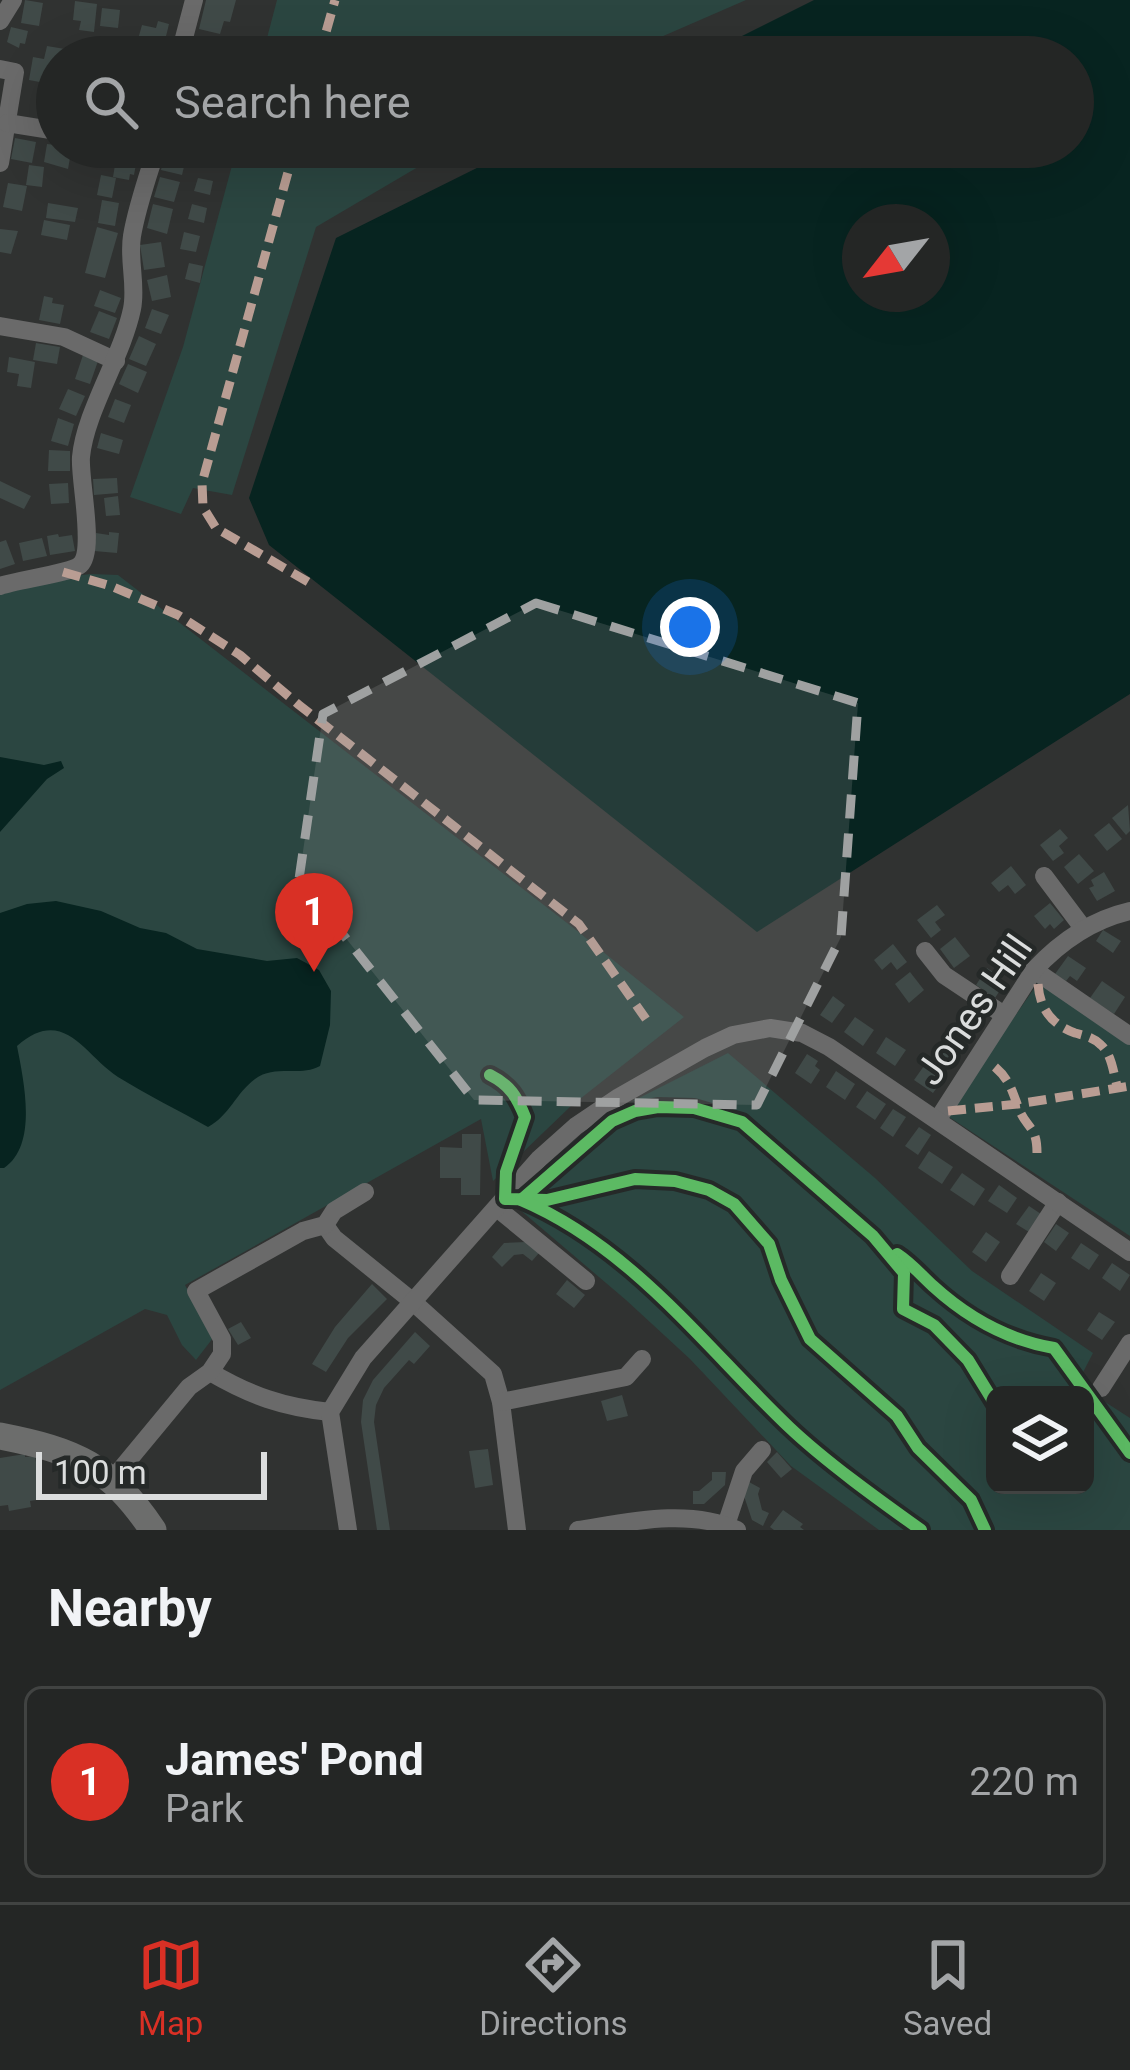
<!DOCTYPE html>
<style>
body{margin:0;font-family:Roboto,sans-serif;background:#2c2e2d;color:#f1f3f6}
.controls{position:absolute;right:36px;bottom:36px;display:grid;overflow:hidden;border-radius:18px;box-shadow:0 12px 48px #0002}
.controls button{width:108px;height:108px;display:grid;place-items:center;padding:0;border:0;border-bottom:3px solid #414342;background:#242625;color:#f1f3f6;font:60px sans-serif}
.compass{position:absolute;left:842px;top:204px;width:108px;height:108px;border-radius:50%;background:#242625;box-shadow:0 12px 48px #0002;rotate:239deg}
.scale{position:absolute;left:36px;bottom:30px;width:231px;box-sizing:border-box;padding-left:12px;border:6px solid #dbdddd;border-top:0;font-size:33px;line-height:42px;white-space:nowrap;color:#dbdddd;-webkit-text-stroke:9px #252928;paint-order:stroke}
.you{position:absolute;left:690px;top:627px;width:42px;height:42px;margin:-30px;border:9px solid #fff;border-radius:50%;background:#1a73e8;box-shadow:0 0 0 18px #1a73e833}
.badge{display:grid;place-items:center;width:78px;height:78px;border-radius:50%;background:#d93025;color:#fff;font-size:39px;font-weight:700}
.pin{position:absolute;translate:-50% -99px;filter:drop-shadow(0 3px 6px #0008)}
.pin::after{content:'';position:absolute;top:63px;width:42px;height:36px;background:inherit;clip-path:polygon(0 0,100% 0,50% 100%)}
.list{margin:0;padding:0;list-style:none}
h2{display:flex;justify-content:space-between;align-items:center;height:156px;margin:0;padding:0 48px;font-size:51px}
h2 small{font-size:39px;font-weight:400;color:#a3a5a7}
.list li{display:grid;grid-template-columns:78px 1fr auto;gap:36px;align-items:center;box-sizing:border-box;height:192px;margin:0 24px 24px;padding:0 24px;border:3px solid #414342;border-radius:18px}
.list b{display:block;font-size:45px;white-space:nowrap}
.list p{margin:0;font-size:39px;white-space:nowrap;color:#a3a5a7}
.list em{font-size:39px;font-style:normal;color:#a3a5a7}
.icon{flex:none;width:66px;height:66px;fill:none;stroke:currentColor;stroke-width:2;stroke-linecap:round;stroke-linejoin:round}
.map{position:relative;flex:none;width:1130px;height:1530px;overflow:hidden}
.search{position:absolute;background:#242625;box-shadow:0 12px 48px #0002;left:36px;right:36px;top:36px;height:132px;display:flex;align-items:center;gap:30px;box-sizing:border-box;padding:0 42px;border-radius:66px;color:#a3a5a7;font-size:45px}
.sheet{height:372px;background:#242625}
nav{display:flex;justify-content:space-around;align-items:center;box-sizing:border-box;height:168px;border-top:3px solid #414342;background:#242625;font-size:33px;color:#a3a5a7}
nav a{display:grid;justify-items:center;gap:6px}
nav .on{color:#d93025}
.map>svg:first-child{display:block}
.green{fill:#2b4641;fill-rule:evenodd}
.water{fill:#072420;fill-rule:evenodd}
.building{fill:#404a48}
.lines{fill:none;stroke-linecap:round;stroke-linejoin:round}
.street{stroke:#6a6a6a;stroke-width:18}
.secondary{stroke:#6c6d6c;stroke-width:27}
.quiet{stroke:#b99d93;stroke-width:9;stroke-dasharray:18 9;stroke-linecap:butt}
.cycleway-casing{stroke:#252928;stroke-width:20}
.cycleway{stroke:#5cba63;stroke-width:12}
.marked{fill:#9fa1a1;fill-opacity:0.2;stroke:#9fa1a1;stroke-width:9;stroke-dasharray:24 15;stroke-linejoin:round}
.labels{text-anchor:middle;dominant-baseline:central;stroke-width:9;stroke-linejoin:round;paint-order:stroke}
.street-label{font-size:39px;fill:#dbdddd;stroke:#252928}
</style>
<div class="map">
<svg width="1130" height="1530" viewBox="0 0 1130 1530">
<rect width="100%" height="100%" fill="#303231"/>
<g class="green">
<polygon points="277,0 746,0 615,57 262,57"/>
<polygon points="237,147 452,147 316,227 232,495 193,488 181,514 130,497 183,347"/>
<polygon points="91,574 118,575 571,926 684,1017 571,1106 493,1181 481,1119 185,1285 213,1338 196,1360 182,1345 167,1315 145,1309 0,1390 0,593 45,579"/>
<polygon points="1040,980 1130,1042 1130,1236 946,1115"/>
<path d="M728 1053 875 1178 972 1271 1093 1353 1077 1384 1130 1418V1530H879L791 1466 690 1359 626 1300 512 1203 572 1142 633 1101ZM995 1395H1085V1485H995Z"/>
</g>
<g class="water">
<path d="M814 0H1130V694L757 932 269 545 249 498 336 238 519 147H1073V57H700ZM860 222H932V294H860Z"/>
<polygon points="0,757 44,765 61,761 64,768 47,779 0,832"/>
<path d="M56 901 101 911 140 928 166 933 197 949 267 961 297 958 319 970 331 991 330 1025 320 1066C300 1077 275 1064 255 1079 236 1093 229 1116 208 1127 178 1110 147 1095 118 1077 84 1055 64 1005 17 1046 24 1082 38 1145 4 1168H0V913L27 904Z"/>
</g>
<g class="building">
<polygon points="25,0 43,3 39,26 21,23"/>
<polygon points="206,0 236,0 230,22 224,21 220,34 199,29"/>
<polygon points="75,1 97,4 94,32 79,30 81,21 73,20"/>
<polygon points="102,8 120,10 118,28 100,26"/>
<polygon points="158,21 169,24 161,57 133,57 142,25 156,28"/>
<polygon points="11,27 28,31 25,44 20,43 19,48 7,42"/>
<polygon points="47,46 71,50 70,57 57,57 57,61 52,61 50,75 46,75 45,83 29,80 33,57 44,59"/>
<polygon points="44,94 57,97 57,119 40,115"/>
<polygon points="15,138 36,142 32,163 11,159"/>
<polygon points="47,144 72,147 68,169 44,162"/>
<polygon points="166,149 187,154 182,175 161,170"/>
<polygon points="117,153 133,156 132,163 136,164 134,175 130,174 129,180 113,177"/>
<polygon points="29,165 44,167 42,187 26,185"/>
<polygon points="101,175 116,178 112,198 97,195"/>
<polygon points="160,177 180,182 174,202 154,197"/>
<polygon points="198,178 213,181 210,195 194,191"/>
<polygon points="8,183 27,186 22,211 3,207"/>
<polygon points="102,200 119,203 115,226 98,223"/>
<polygon points="48,203 78,208 75,222 46,218"/>
<polygon points="153,204 173,209 167,234 147,228"/>
<polygon points="192,204 207,208 204,223 188,219"/>
<polygon points="44,220 70,225 67,240 41,235"/>
<polygon points="97,227 118,233 105,278 85,273"/>
<polygon points="0,229 18,231 11,254 0,252"/>
<polygon points="184,232 200,236 196,252 180,249"/>
<polygon points="161,242 165,267 144,270 140,245"/>
<polygon points="189,263 203,266 200,283 185,279"/>
<polygon points="167,275 171,297 152,301 147,280"/>
<polygon points="100,290 121,298 115,313 94,306"/>
<polygon points="44,296 53,298 52,303 64,305 60,324 39,320"/>
<polygon points="152,309 169,315 161,334 145,328"/>
<polygon points="99,311 117,318 109,339 90,332"/>
<polygon points="139,336 156,344 146,366 129,359"/>
<polygon points="36,343 60,347 57,364 33,360"/>
<polygon points="83,355 98,361 90,384 75,379"/>
<polygon points="9,357 35,362 31,388 17,386 19,374 7,372"/>
<polygon points="128,364 147,372 138,393 119,384"/>
<polygon points="68,389 85,396 76,416 59,409"/>
<polygon points="115,399 131,405 124,423 108,417"/>
<polygon points="58,418 74,424 68,446 51,441"/>
<polygon points="101,433 123,440 119,454 97,448"/>
<polygon points="49,450 70,451 70,471 48,471"/>
<polygon points="117,478 118,493 94,495 93,479"/>
<polygon points="0,481 31,496 24,509 0,498"/>
<polygon points="68,483 69,503 51,504 49,484"/>
<polygon points="118,496 120,515 106,516 104,498"/>
<polygon points="109,532 119,533 117,553 94,551 96,533 109,535"/>
<polygon points="58,534 59,537 72,535 75,551 50,555 47,536"/>
<polygon points="42,538 47,556 23,561 19,543"/>
<polygon points="6,540 15,564 0,569 0,542"/>
<polygon points="1128,805 1130,831 1126,835 1112,818"/>
<polygon points="1109,823 1122,839 1107,851 1094,835"/>
<polygon points="1060,829 1068,838 1059,846 1064,853 1053,861 1040,845"/>
<polygon points="1079,854 1094,871 1078,884 1064,867"/>
<polygon points="1011,866 1026,885 1015,894 1008,885 999,892 991,883"/>
<polygon points="1104,872 1115,891 1097,901 1089,888 1094,886 1091,880"/>
<polygon points="1050,903 1064,920 1054,929 1050,924 1045,929 1034,916"/>
<polygon points="937,905 945,915 935,922 941,930 931,938 917,920"/>
<polygon points="1103,930 1121,941 1113,953 1096,941"/>
<polygon points="955,937 970,956 954,968 940,949"/>
<polygon points="893,944 907,962 897,970 891,962 882,970 874,960"/>
<polygon points="1006,944 1024,957 1016,969 998,956"/>
<polygon points="1068,956 1086,968 1077,981 1070,976 1066,981 1055,974"/>
<polygon points="987,968 1002,978 998,983 1002,987 995,998 976,985"/>
<polygon points="910,972 924,990 909,1003 895,984"/>
<polygon points="1102,981 1125,997 1114,1014 1090,998"/>
<polygon points="833,996 845,1005 832,1023 820,1015"/>
<polygon points="970,1004 985,1014 973,1032 958,1022"/>
<polygon points="855,1017 874,1030 863,1046 844,1032"/>
<polygon points="949,1034 965,1044 953,1062 937,1052"/>
<polygon points="886,1037 906,1050 895,1066 876,1053"/>
<polygon points="807,1054 818,1061 815,1066 820,1070 811,1084 795,1073"/>
<polygon points="926,1063 941,1072 937,1079 941,1082 933,1093 914,1080"/>
<polygon points="836,1071 855,1084 845,1100 826,1087"/>
<polygon points="867,1091 886,1104 875,1120 856,1107"/>
<polygon points="893,1109 906,1117 893,1137 880,1128"/>
<polygon points="919,1127 931,1135 918,1155 905,1146"/>
<polygon points="462,1134 481,1134 480,1195 461,1195 461,1178 440,1178 440,1147 462,1148"/>
<polygon points="929,1151 953,1167 942,1184 918,1168"/>
<polygon points="962,1173 985,1189 974,1206 950,1190"/>
<polygon points="999,1185 1017,1198 1007,1213 988,1201"/>
<polygon points="1029,1206 1041,1214 1029,1232 1016,1224"/>
<polygon points="1056,1224 1069,1233 1056,1251 1044,1242"/>
<polygon points="986,1232 1000,1242 986,1262 972,1252"/>
<polygon points="526,1242 539,1253 532,1261 523,1254 514,1255 502,1267 492,1257 504,1243"/>
<polygon points="1081,1243 1099,1255 1089,1270 1071,1258"/>
<polygon points="1112,1263 1130,1275 1120,1291 1102,1278"/>
<polygon points="1041,1273 1056,1283 1044,1301 1029,1291"/>
<polygon points="567,1280 585,1295 574,1308 556,1294"/>
<polygon points="372,1284 387,1299 348,1338 326,1372 312,1364 335,1327"/>
<polygon points="1099,1312 1115,1322 1102,1340 1087,1330"/>
<polygon points="241,1322 251,1338 238,1345 228,1329"/>
<polygon points="415,1332 430,1346 414,1364 409,1360 384,1388 376,1405 374,1422 390,1530 377,1530 361,1422 363,1400 373,1380"/>
<polygon points="622,1395 628,1416 607,1421 601,1401"/>
<polygon points="488,1449 493,1485 475,1488 469,1451"/>
<polygon points="777,1452 792,1469 781,1478 767,1462"/>
<polygon points="25,1454 25,1457 35,1456 42,1499 30,1501 31,1507 9,1511 8,1505 0,1506 0,1458"/>
<polygon points="712,1472 726,1472 725,1485 704,1504 693,1504 693,1491 699,1491 712,1480"/>
<polygon points="749,1482 760,1488 758,1494 762,1510 769,1513 763,1526 752,1520 743,1493"/>
<polygon points="783,1510 803,1524 800,1527 804,1530 774,1530 770,1527"/>
</g>
<g class="lines">
<g class="street">
<polyline points="0,21 13,0"/>
<polyline points="179,57 194,0"/>
<polyline points="0,69 15,72 0,163"/>
<polyline points="7,123 57,131"/>
<polyline points="0,326 64,337 116,361"/>
<path d="M0 586C17 580 71 573 80 565 96 551 79 479 81 457 85 412 122 357 132 309 137 285 128 260 132 236 137 206 148 176 157 147"/>
<polyline points="1044,876 1083,928"/>
<polyline points="925,951 944,975 1004,1015"/>
<polyline points="1034,970 1130,1036"/>
<path d="M938 1119 1034 970C1061 941 1091 920 1130 911"/>
<polyline points="497,1208 586,1281"/>
<polyline points="325,1225 334,1238 412,1301 493,1374 501,1402 517,1530"/>
<polyline points="1010,1276 1058,1202"/>
<path d="M210 1372C251 1396 283 1407 330 1412"/>
<polyline points="1101,1388 1130,1343"/>
<polyline points="501,1402 626,1377 642,1359"/>
<polyline points="112,1480 189,1387 210,1372 222,1354 222,1339 196,1291 303,1231 325,1225 334,1211 365,1192"/>
<polyline points="726,1525 744,1471 762,1450"/>
<polyline points="348,1530 330,1412 363,1358 539,1159 576,1126 619,1097 705,1048 733,1035 770,1028 802,1033 829,1047 1130,1252"/>
<path d="M578 1530C629 1522 689 1508 737 1530"/>
</g>
<path class="secondary" d="M0 1436C76 1451 109 1465 153 1530"/>
<g class="quiet">
<polyline points="319,57 335,0"/>
<polyline points="295,147 202,483 203,507 216,528 315,586"/>
<polyline points="63,572 111,586 178,615 240,655 299,705 579,924 646,1019"/>
<path d="M1038 984C1040 1009 1051 1024 1075 1033 1085 1036 1093 1037 1101 1045 1113 1056 1113 1074 1118 1089"/>
<path d="M995 1067C1010 1080 1012 1091 1019 1109 1027 1129 1037 1126 1037 1153"/>
<polyline points="948,1111 1018,1104 1130,1086"/>
</g>
<defs>
<g id="cycleway">
<path d="M490 1075C510 1085 517 1097 525 1117L506 1172 505 1199 547 1200 635 1179 675 1181 709 1190 734 1204 769 1244 781 1280 810 1339 897 1416 918 1448 971 1500 985 1530"/>
<path d="M897 1254C911 1263 921 1275 933 1286 968 1318 1008 1340 1054 1348L1130 1453"/>
<path d="M921 1530C879 1500 826 1462 789 1427 705 1347 632 1247 521 1200L612 1121 635 1111 658 1107 694 1108 742 1122 873 1236 904 1273 903 1309 934 1325 968 1360 995 1404"/>
</g>
</defs>
<use href="#cycleway" class="cycleway-casing"/>
<use href="#cycleway" class="cycleway"/>
</g>
<path class="marked" d="M536 603 858 703 841 937 757 1105 474 1100 299 879 323 714Z"/>
<g class="labels">
<g class="street-label">
<text transform="translate(974 1010) rotate(-55)">Jones Hill</text>
</g>
</g>
</svg>
<div class="controls">
<button><svg class="icon" aria-label="layers" viewBox="0 0 24 24"><path d="M12 4l9 5-9 5-9-5zM3 14l9 5 9-5"/></svg></button>
</div>
<svg class="compass" viewBox="-18 -18 36 36"><path d="M0-13l5 13h-10z" fill="#e53935"/><path d="M0 13l5-13h-10z" fill="#a3a5a7"/></svg>
<div class="scale">100 m</div>
<div class="you"></div>
<div class="pin badge" style="left:314px;top:972px">1</div>
<div class="search"><svg class="icon" aria-label="search" viewBox="0 0 24 24"><circle cx="10" cy="10" r="6"/><path d="M15 15l6 6"/></svg>Search here</div>
</div>
<section class="sheet">
<h2>Nearby<small></small></h2>
<ul class="list">
<li><span class="badge">1</span><div><b>James' Pond</b><p>Park</p></div><em>220 m</em></li>
</ul>
</section>
<nav>
<a class="on"><svg class="icon" aria-label="map" viewBox="0 0 24 24"><path d="M3 6l6-2 6 2 6-2v14l-6 2-6-2-6 2zM9 4v14M15 6v14"/></svg>Map</a>
<a><svg class="icon" aria-label="directions" viewBox="0 0 24 24"><path d="M12 3l9 9-9 9-9-9zM9 14v-3h6M13 9l2 2-2 2"/></svg>Directions</a>
<a><svg class="icon" aria-label="saved" viewBox="0 0 24 24"><path d="M7 4h10v16l-5-4-5 4z"/></svg>Saved</a>
</nav>
